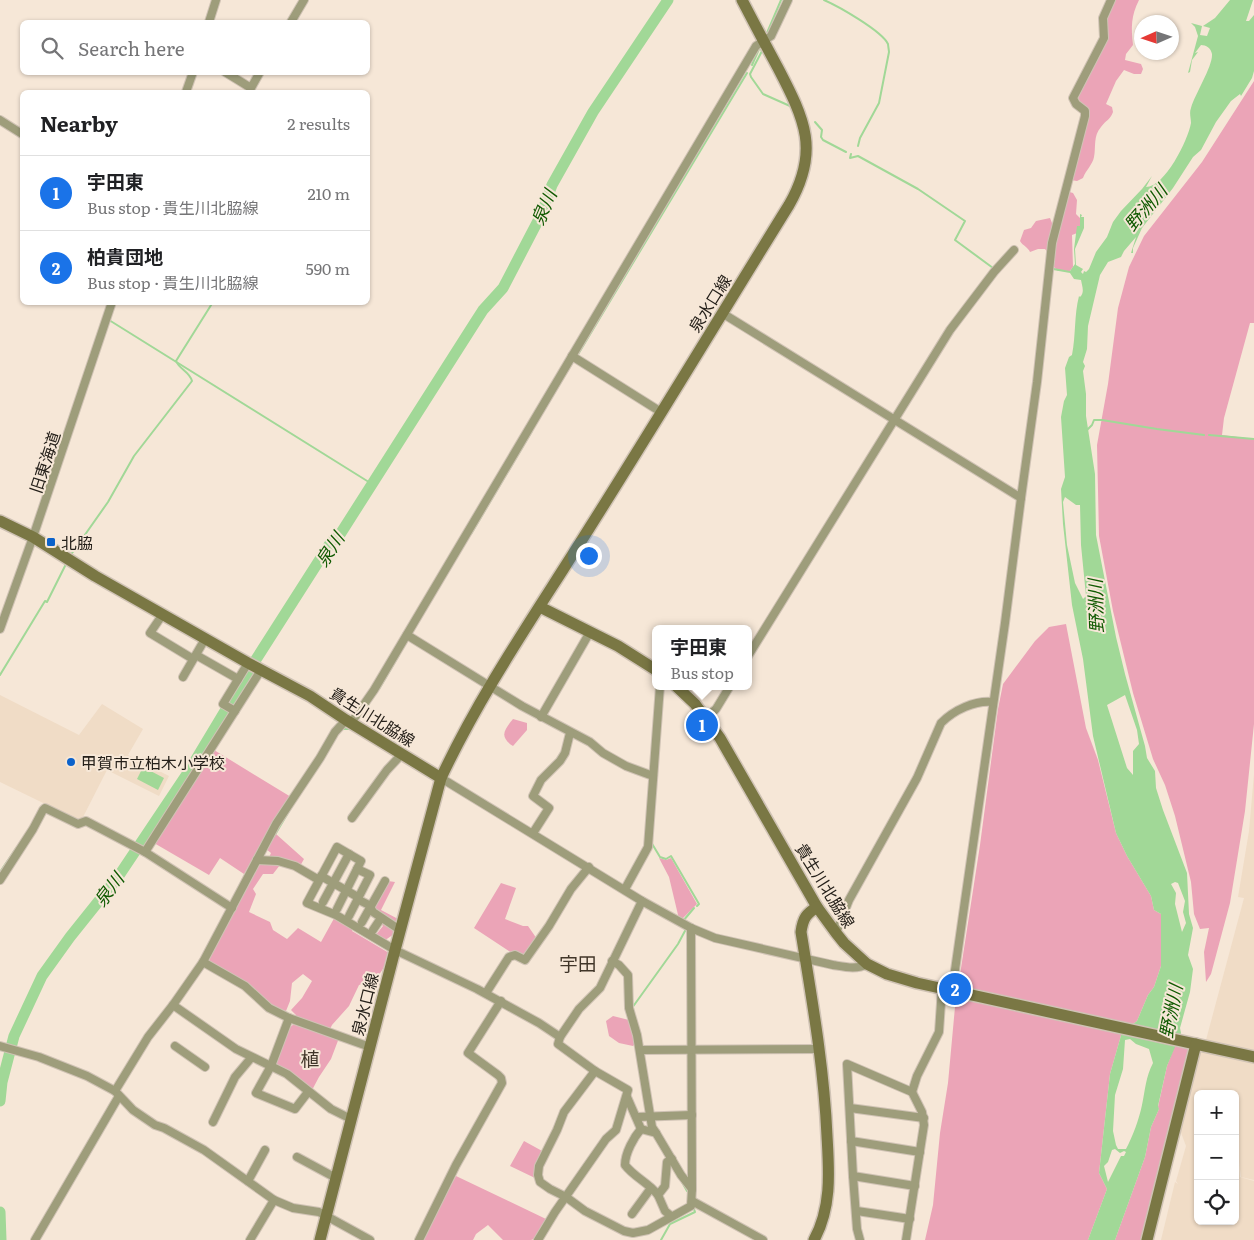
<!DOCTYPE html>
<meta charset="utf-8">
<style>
body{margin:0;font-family:Literata,"Noto Sans JP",serif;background:#f6f6f6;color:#202124}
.controls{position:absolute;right:15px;bottom:15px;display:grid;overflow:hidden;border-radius:8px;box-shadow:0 1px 4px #0004}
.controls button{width:45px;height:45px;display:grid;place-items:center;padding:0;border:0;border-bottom:1px solid #e0e0e0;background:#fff;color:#202124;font:25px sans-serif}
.compass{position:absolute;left:1134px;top:15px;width:45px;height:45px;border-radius:50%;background:#fff;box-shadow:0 1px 4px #0004;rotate:267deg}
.you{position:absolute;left:588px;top:555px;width:18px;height:18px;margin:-12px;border:4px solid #fff;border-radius:50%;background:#1a73e8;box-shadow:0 0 0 8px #1a73e833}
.badge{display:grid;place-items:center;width:32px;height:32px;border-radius:50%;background:#1a73e8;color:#fff;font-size:16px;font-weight:700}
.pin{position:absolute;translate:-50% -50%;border:2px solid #fff;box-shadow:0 1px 5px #0006}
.popup{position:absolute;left:652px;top:625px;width:100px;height:65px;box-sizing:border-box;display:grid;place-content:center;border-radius:8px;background:#fff;filter:drop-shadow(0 1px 4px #0005);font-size:16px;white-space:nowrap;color:#757577}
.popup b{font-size:19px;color:#202124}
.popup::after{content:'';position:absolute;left:50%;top:100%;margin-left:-10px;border:10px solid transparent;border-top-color:#fff}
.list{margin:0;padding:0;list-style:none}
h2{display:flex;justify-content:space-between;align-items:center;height:65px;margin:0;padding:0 20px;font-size:21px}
h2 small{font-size:16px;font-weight:400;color:#757577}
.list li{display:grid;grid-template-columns:32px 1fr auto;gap:15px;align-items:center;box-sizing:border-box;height:75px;padding:0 20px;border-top:1px solid #e0e0e0}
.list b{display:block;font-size:19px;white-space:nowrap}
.list p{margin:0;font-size:16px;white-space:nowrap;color:#757577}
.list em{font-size:16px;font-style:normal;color:#757577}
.icon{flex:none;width:28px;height:28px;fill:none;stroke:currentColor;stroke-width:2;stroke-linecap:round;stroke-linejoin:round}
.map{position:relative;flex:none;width:1254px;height:1240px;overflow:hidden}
.search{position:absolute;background:#fff;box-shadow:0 1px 4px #0004;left:20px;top:20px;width:350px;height:55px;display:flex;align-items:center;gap:12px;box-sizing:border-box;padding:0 18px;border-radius:8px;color:#757577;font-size:19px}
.panel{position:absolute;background:#fff;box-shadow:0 1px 4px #0004;left:20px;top:90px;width:350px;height:215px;border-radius:8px}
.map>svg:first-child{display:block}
.built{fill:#f0dcc6;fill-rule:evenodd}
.green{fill:#eba4b7}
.water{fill:#a1d897;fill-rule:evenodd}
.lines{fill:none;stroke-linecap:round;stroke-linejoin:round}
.stream{stroke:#a1d897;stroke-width:2}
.river{stroke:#a1d897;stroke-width:11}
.street-casing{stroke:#d0c3b5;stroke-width:10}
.secondary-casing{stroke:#d0c3b5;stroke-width:14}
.street{stroke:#9e9d7b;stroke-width:8}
.secondary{stroke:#7a7744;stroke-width:11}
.poi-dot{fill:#0b62cb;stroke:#f6e7d7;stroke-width:2}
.labels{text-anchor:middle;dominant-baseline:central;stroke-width:4;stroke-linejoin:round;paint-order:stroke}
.street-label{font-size:16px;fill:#25201a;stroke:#f6e7d7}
.poi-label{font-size:16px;fill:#25201a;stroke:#f6e7d7;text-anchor:start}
.water-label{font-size:18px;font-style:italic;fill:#0f5900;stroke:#f6e7d7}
.quarter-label{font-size:19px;fill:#413629;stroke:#f6e7d7}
</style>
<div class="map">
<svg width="1254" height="1240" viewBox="0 0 1254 1240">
<rect width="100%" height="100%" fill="#f6e7d7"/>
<g class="built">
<polygon points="0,695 79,735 102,704 143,729 128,755 169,776 159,796 107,770 82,819 78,820 0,782"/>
<polygon points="1254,774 1254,1052 1206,1040 1244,898 1238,897 1249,831"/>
<path d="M1208 1050 1254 1060V1180L1241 1177 1239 1162 1240 1177 1254 1181V1240H1161L1175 1182 1178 1184 1176 1181 1186 1146 1180 1130 1195 1068 1200 1053ZM1198 1094H1235V1221H1198Z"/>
</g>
<g class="green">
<path d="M1113 0H1139C1131 16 1131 27 1133 45L1126 54 1125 60 1141 64 1143 69 1141 74H1134L1124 70 1116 81 1106 104 1112 107 1113 112C1110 120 1106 120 1101 127 1093 136 1096 147 1094 157 1093 164 1086 170 1083 178L1077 181 1071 180 1084 117 1075 108 1071 102 1101 35 1099 27Z"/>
<polygon points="1254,81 1254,323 1250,323 1224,418 1222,435 1254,439 1254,724 1245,811 1230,903 1211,974 1206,982 1204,952 1209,928 1200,929 1194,914 1191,882 1175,816 1165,785 1153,759 1133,693 1113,611 1099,536 1097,445 1108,384 1118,308 1129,267 1144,236 1202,162"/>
<path d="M1066 191 1073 193 1077 200 1076 214 1081 219 1080 232 1072 235 1073 267 1069 272 1062 270 1058 271 1051 264V257L1045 249H1038L1030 252C1028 247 1023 246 1020 241L1024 230 1031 228 1036 221 1050 218 1052 223 1055 225Z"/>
<polygon points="1066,624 1086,728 1098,760 1116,833 1127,856 1151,896 1154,910 1161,914 1161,966 1154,987 1148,995 1137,1021 1122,1032 1110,1074 1099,1173 1107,1189 1088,1240 925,1240 933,1205 940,1133 948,1083 955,1007 980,845 998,709 1003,684 1035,641 1049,627"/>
<path d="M513 719 527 723V730L513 746C499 737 504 730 513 719Z"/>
<polygon points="214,750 291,797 266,835 244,874 220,858 209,875 154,843"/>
<path d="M276 834 304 859 299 868 280 865 273 874H263L253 889 256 894 249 912 270 922 273 930 287 939 298 928 321 942 337 913 352 920V931L389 953C383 972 379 980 359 985L349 1006 332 1025 327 1035 339 1038 331 1059 319 1077 311 1092 271 1060 284 1032 294 1024 296 1015 291 1010 302 998 312 981 303 974 292 983 290 1001 286 1011 277 1008 244 987 241 989 204 966 258 863 267 862 271 853 266 849Z"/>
<polygon points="659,858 666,860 671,858 697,904 682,919 679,919 669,877"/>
<polygon points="388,881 395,882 381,910 400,920 394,934 384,941 375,936 383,926 371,913"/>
<polygon points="501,883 516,888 505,919 523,926 528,926 537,939 523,956 512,953 474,928"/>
<polygon points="613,1016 629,1020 635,1044 633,1046 619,1043 609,1036 606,1021"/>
<polygon points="1176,1043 1189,1048 1190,1054 1143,1240 1115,1240 1145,1157 1151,1127 1159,1109 1158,1107 1167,1066"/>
<polygon points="524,1141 544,1152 537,1165 535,1178 510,1166"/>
<polygon points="456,1176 546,1219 534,1239 531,1240 503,1240 488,1225 476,1234 473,1240 424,1240 437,1211"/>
</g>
<g class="water">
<path d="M1230 0H1253L1246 21H1249L1254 15V71L1252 78 1241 96 1240 94 1231 101 1216 122 1201 150 1193 157 1173 188 1142 228 1133 248V253H1131L1136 237 1124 251 1121 257 1108 262 1100 275 1088 326 1087 349 1083 362 1085 366 1083 371 1086 394V416L1095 474 1096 535 1116 637 1125 674 1145 746 1147 758 1155 771 1156 788 1163 810 1187 873 1189 914 1193 928 1188 955 1193 969 1190 992 1180 1028 1181 1033 1167 1066 1158 1106 1159 1109 1151 1127 1145 1157 1115 1240H1088L1107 1189 1099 1173 1110 1074 1122 1032 1137 1021 1148 995 1154 987 1161 966V914L1154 910 1151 896 1127 856 1116 833 1093 736 1083 659 1072 605 1063 524 1061 489 1065 477 1061 417 1064 401 1067 395 1065 368 1069 357 1072 355C1076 335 1074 315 1079 296L1080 297C1085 292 1082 286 1081 280L1074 279 1070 273 1053 270 1054 268 1070 271 1075 264 1074 249 1077 226H1080V214L1082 215 1081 217H1084V228L1075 249 1076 265 1083 269 1081 272 1083 274 1084 271 1086 272 1089 269 1096 252 1107 237 1113 222 1121 211 1142 189 1152 176 1146 187C1165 187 1188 140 1191 123 1191 118 1189 113 1191 108 1195 94 1213 66 1212 54 1211 48 1206 45 1201 45L1195 53 1198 52 1192 60 1190 72 1188 73 1198 36 1195 27 1191 23 1202 26 1200 35 1207 36 1210 28 1203 26 1215 18ZM1065 497 1076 505H1080L1081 545 1086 596 1083 599 1075 583 1067 545 1063 502ZM1125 695 1137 730 1139 744 1133 751V775L1127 768 1107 705ZM1175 882 1178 883 1185 901 1183 912 1186 923 1182 932 1175 904 1176 893 1171 884ZM1130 1039 1136 1044 1149 1049 1153 1063C1146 1076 1145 1090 1142 1105 1139 1119 1133 1136 1126 1149H1118L1116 1145 1113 1131 1115 1095 1123 1069 1125 1040ZM1115 1149 1120 1153 1124 1151 1126 1152 1124 1156H1121L1108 1182 1104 1166 1108 1162 1112 1150Z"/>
<polygon points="143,767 164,778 158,790 137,779"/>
</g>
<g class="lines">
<g class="stream">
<path d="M824 0C838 6 882 31 888 44 888 45 889 51 889 52L879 103 860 138 858 146"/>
<polyline points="767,33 781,0"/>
<polyline points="760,48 762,51 750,74 751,77 763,94 790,106"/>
<polyline points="752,65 759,49"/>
<polyline points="815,122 822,130 821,137 823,140 846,152"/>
<polyline points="851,154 850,158 858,156 918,189 965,221 955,240 993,268"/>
<polyline points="109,320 372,484"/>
<polyline points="577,356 747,73"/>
<polyline points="176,361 213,302"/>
<polyline points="538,420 574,360"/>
<polyline points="1087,430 1092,425 1094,420 1102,420 1157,429 1204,435"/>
<polyline points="1209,435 1254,439"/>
<polyline points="471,534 532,431"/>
<path d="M70 556 108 502 134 456 192 381C190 372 179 369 176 361"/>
<polyline points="0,675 45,601 47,602 67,562"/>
<polyline points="379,689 399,655"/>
<polyline points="359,718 369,704"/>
<polyline points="342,729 349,729 351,727"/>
<polyline points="273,838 292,806"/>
<polyline points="651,842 660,857 666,859 671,856 699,904 697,906"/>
<polyline points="0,872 17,847"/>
<polyline points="683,921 694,908"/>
<polyline points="632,1008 678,944 686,929"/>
<polyline points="682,1182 687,1191"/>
<polyline points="661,1240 670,1224 695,1212 694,1209"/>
</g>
<g class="river">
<polyline points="0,1101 2,1082 14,1036 42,976 70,937 118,877 189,771 255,661 331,542 339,536 474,324 483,310 503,288 541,215 552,185 593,112 668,0"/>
<polyline points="0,1212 1,1240"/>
</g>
<defs>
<g id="street">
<polyline points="209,22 216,0"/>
<polyline points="291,22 304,0"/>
<polyline points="225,72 251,88 260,72"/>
<polyline points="186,92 193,72"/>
<polyline points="0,120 22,134"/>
<polyline points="722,313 1021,498 1005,623 952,991"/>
<polyline points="572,356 661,412"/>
<polyline points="1021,498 1037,382 1052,243 1085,116 1085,111 1076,104 1073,98 1104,38 1103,18 1111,0"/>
<polyline points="163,614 150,633 193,659"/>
<polyline points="0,629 33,537 112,302"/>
<polyline points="407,635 522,706 590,742 603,753 626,766 653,776"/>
<polyline points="196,655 238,679"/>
<polyline points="748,656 950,330 994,272 1014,250"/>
<polyline points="183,677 205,639"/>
<polyline points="235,711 223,704 248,663"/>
<polyline points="541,717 590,632"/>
<polyline points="706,718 716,709 730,686"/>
<polyline points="351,723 374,690 756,46 771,36 788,0"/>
<path d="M441 778 642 901 691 928 715 938 833 965C845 967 857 970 867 964"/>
<polyline points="352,818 387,770 402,754"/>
<polyline points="533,833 549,808 533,796 541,780 560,761 565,753 570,733"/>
<polyline points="145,852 261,670"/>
<polyline points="257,860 278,861 295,866 319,880"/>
<polyline points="321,876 356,896 359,900 369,905 373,912 400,930"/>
<polyline points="0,880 33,829 43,810 45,808 78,824 86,821 145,852 232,908"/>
<polyline points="625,889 648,847 660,686"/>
<polyline points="323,902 349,854"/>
<polyline points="337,909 361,861 337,847 307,903 336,915 395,950 477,989 539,1023 560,1037"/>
<polyline points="349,916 370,875 357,869"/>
<polyline points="362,922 385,881"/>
<polyline points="691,928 692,1189"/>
<polyline points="373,930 381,918"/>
<path d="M836 933 849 900 917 778 941 723C954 710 975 700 993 702"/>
<polyline points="612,961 619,965 628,975 629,1008 637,1035 652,1127 656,1133"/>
<polyline points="203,962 245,986 269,1008 289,1018 370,1047"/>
<polyline points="486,993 509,957 515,955 525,960 549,926 571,889 589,867"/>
<polyline points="173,1005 236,1049 287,1074 331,1109 351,1119"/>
<polyline points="289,1018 271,1066 256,1093 295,1109 308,1092"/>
<polyline points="0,1046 39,1057 87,1076 115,1091 133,1110 155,1125 164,1128 204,1150 274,1200 293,1208 319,1212 370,1240"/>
<polyline points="175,1046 205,1067"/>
<polyline points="640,1050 820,1049"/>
<polyline points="595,1071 564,1112 557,1130 539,1166 538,1175 540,1182 550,1189 566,1197 585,1211 624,1231 633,1233 648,1230 691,1206 692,1189 681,1175 656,1133 641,1129 627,1097"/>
<polyline points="115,1091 148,1037 173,1005 203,962 276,824 320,758 335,732 346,720"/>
<polyline points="912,1092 917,1076 939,1032 942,988"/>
<polyline points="850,1108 924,1118"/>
<polyline points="637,1117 692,1115"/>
<polyline points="213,1122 235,1077 251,1058"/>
<path d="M641 1129C634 1137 625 1153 625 1165 634 1177 649 1183 658 1195"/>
<polyline points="851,1141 920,1152"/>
<polyline points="297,1157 336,1178"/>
<polyline points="853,1176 915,1186"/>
<polyline points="248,1181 265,1150"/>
<polyline points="692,1201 763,1240"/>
<polyline points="857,1211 910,1219"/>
<polyline points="632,1214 651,1188"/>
<polyline points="671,1216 665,1211 658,1195 665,1186 667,1162 672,1159"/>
<polyline points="35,1240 119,1096"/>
<polyline points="250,1240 274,1200"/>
<polyline points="419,1240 456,1165 502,1083 501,1078 498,1075 468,1053 501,1001"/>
<polyline points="538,1240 555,1212 606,1139 616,1130 628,1090 595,1071 558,1044 560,1037 579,1009 600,988 642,901"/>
<polyline points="860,1240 857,1229 853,1176 847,1064 912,1092 922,1112 924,1125 906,1240"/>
</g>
<g id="secondary">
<polyline points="0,521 33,537 95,576 248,663 310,696 346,720 441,778"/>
<polyline points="540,607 618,646 656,670"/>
<polyline points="676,686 695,704 720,738 817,907 836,933 844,943 867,964 887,974 917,983 1254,1057"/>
<path d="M320 1240 395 950 441 778C482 690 539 609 590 527 657 421 722 313 789 205 820 151 805 120 778 68 766 46 754 23 742 0"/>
<path d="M814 1240C832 1207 829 1171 827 1136 824 1067 812 1000 801 932 803 918 806 914 817 907"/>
<polyline points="1147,1240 1196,1044"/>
</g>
</defs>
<use href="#street" class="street-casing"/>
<use href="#secondary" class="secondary-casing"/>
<use href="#street" class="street"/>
<use href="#secondary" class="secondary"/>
</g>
<g class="poi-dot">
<rect x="46" y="537" width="10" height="10" rx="2.5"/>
<circle cx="71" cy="762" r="5"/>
</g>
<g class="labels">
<g class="street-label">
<text transform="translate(709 303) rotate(-58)">泉水口線</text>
<text transform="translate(44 462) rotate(-72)">旧東海道</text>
<text transform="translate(373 716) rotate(32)">貴生川北脇線</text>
<text transform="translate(826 885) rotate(58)">貴生川北脇線</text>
<text transform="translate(364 1004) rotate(-76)">泉水口線</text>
</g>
<g class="poi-label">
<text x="61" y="542">北脇</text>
<text x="81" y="762">甲賀市立柏木小学校</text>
</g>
<g class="water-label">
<text transform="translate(543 207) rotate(-67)">泉川</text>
<text transform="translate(1145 207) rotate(-49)">野洲川</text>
<text transform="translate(329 549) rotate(-57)">泉川</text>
<text transform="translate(1095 606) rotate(-92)">野洲川</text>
<text transform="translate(108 889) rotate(-53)">泉川</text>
<text transform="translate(1170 1011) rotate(-79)">野洲川</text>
</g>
<g class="quarter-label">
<text x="578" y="963">宇田</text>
<text x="310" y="1058">植</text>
</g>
</g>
</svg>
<div class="controls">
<button>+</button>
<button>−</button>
<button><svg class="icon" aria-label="locate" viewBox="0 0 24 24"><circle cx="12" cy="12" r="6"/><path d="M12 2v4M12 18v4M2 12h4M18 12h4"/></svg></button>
</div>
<svg class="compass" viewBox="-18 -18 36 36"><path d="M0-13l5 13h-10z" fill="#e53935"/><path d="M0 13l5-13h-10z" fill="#757577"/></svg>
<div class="you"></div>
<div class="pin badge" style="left:702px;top:725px">1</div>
<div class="popup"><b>宇田東</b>Bus stop</div>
<div class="pin badge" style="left:955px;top:989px">2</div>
<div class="search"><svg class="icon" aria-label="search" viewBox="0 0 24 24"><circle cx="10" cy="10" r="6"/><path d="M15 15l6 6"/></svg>Search here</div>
<section class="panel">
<h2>Nearby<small>2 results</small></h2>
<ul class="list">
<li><span class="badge">1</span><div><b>宇田東</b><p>Bus stop · 貴生川北脇線</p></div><em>210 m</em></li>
<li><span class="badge">2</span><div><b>柏貴団地</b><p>Bus stop · 貴生川北脇線</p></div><em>590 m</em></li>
</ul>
</section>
</div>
